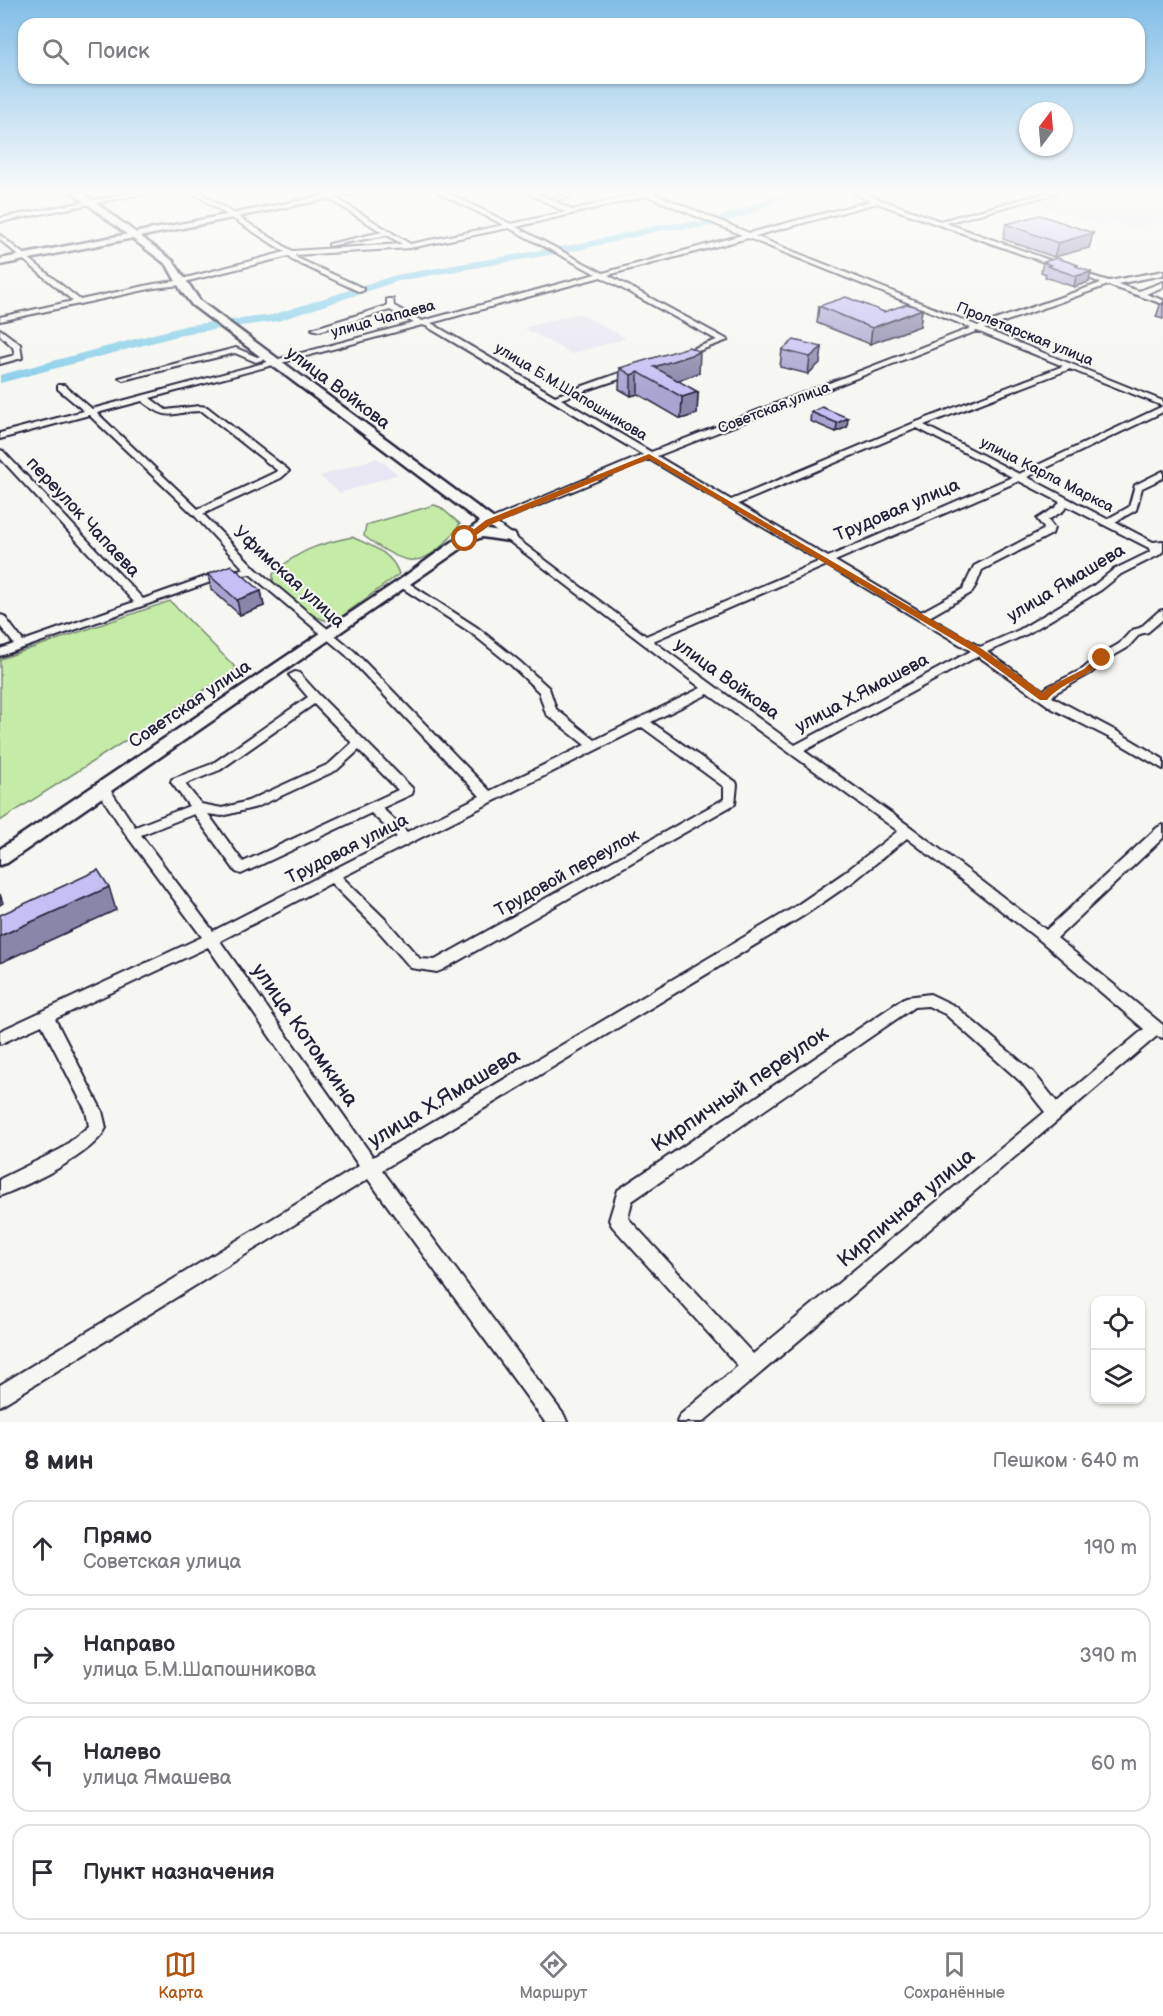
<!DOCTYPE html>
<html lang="ru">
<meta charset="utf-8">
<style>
body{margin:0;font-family:"Balsamiq Sans",sans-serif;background:#f7f7f7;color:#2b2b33}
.controls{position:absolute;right:18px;bottom:18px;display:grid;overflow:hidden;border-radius:12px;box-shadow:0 2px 4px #0004}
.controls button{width:54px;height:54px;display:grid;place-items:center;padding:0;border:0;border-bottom:2px solid #e1e1e2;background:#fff;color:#2b2b33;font:30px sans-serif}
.compass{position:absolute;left:1019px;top:102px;width:54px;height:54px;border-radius:50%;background:#fff;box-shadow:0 2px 4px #0004;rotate:16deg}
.stop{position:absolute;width:18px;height:18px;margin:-14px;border:4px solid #b45309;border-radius:50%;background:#fff}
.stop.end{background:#b45309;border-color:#fff;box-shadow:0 2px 6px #0008}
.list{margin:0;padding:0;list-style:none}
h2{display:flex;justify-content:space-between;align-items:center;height:78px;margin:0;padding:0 24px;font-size:26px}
h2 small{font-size:20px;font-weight:400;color:#7c7c81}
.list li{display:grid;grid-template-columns:39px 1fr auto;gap:18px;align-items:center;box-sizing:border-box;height:96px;margin:0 12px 12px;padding:0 12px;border:2px solid #e1e1e2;border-radius:18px}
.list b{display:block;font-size:22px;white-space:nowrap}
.list p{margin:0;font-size:20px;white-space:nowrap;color:#7c7c81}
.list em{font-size:20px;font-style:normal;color:#7c7c81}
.icon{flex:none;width:33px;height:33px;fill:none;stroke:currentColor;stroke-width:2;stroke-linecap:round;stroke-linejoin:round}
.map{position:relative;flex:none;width:1163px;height:1422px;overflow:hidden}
.search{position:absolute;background:#fff;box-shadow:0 2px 4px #0004;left:18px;right:18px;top:18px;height:66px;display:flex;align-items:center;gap:15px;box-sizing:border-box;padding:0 21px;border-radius:18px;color:#7c7c81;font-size:22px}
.sheet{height:510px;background:#fff}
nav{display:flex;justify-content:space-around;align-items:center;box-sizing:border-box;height:84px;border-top:2px solid #e1e1e2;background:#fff;font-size:16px;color:#7c7c81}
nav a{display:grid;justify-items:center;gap:3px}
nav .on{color:#b45309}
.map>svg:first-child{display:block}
.built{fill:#e7e6f2}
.green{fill:#c5eca7;stroke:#748771;stroke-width:1.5}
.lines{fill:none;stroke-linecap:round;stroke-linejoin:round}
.river{fill:#87cee8;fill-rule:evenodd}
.minor-casing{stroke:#22223b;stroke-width:4}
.tertiary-casing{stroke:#22223b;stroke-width:5}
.secondary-casing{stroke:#22223b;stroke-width:5}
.minor{fill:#f6f6f2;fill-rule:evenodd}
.tertiary{fill:#f6f6f2;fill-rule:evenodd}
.secondary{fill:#f6f6f2;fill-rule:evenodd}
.wall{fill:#a9a5d1;stroke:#22223b;stroke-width:1.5}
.shaded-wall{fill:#8a86aa;stroke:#22223b;stroke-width:1.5}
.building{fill:#c5c0f3;stroke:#22223b;stroke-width:1.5}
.route{fill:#b45309}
.labels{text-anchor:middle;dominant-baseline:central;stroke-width:4.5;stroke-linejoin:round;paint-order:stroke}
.far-street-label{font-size:15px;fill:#22223b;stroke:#f6f6f2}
.street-label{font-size:18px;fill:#22223b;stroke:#f6f6f2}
.near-street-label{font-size:21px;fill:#22223b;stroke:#f6f6f2}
</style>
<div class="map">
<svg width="1163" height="1422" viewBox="0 0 1163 1422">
<rect width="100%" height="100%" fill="#f6f6f2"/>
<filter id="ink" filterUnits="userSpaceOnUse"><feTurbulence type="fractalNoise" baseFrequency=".0167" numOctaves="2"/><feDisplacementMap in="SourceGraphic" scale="12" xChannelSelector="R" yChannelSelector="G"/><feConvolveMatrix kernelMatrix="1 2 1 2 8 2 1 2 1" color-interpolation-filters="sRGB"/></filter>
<g filter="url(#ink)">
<g class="built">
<polygon points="1064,193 1153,193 1146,195 1146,198 1158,203 1158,207 1163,209 1163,220 1137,228 1115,222 1102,225 1030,203"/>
<polygon points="579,313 626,338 571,354 524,328"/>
<polygon points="377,458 398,474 340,493 320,476"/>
</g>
<g class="green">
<path d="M434 505 440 507 460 524C450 540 429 563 409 560 394 558 376 545 364 536L366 525Z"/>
<path d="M352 537C371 546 392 552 399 574L338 619 329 622 312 615 273 585V574C298 550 319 544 352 537Z"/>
<polygon points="170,601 237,669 0,821 0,659"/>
</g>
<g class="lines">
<polygon class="river" points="786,193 809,193 780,200 742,217 709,227 663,230 583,249 398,281 278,321 189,333 0,383 0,375 188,325 272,315 396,275 583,243 663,224 708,221"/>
<defs>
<g id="minor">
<polygon points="132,193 147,193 0,222 0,218"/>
<path d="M193 193H201L292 251 402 244 387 235 329 246V244L382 232 320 193H328L410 244 504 225 439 193H448L511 224 565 212 528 193H537L549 199 572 193 571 197 554 201 572 210 641 193H653L749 233 871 201 852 193H862L940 221 1046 193H1057L946 223 1063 265 1064 266 1061 268 877 203 755 236 978 326 1101 283 1075 273V271L1109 281 1163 271V275L1117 284 1139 291 1163 282V287L1146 294 1163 300V304L1108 285 984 329 1163 401V412L1027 477 1107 519 1129 507 1135 485 1163 471V478L1142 488 1136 510 1115 522 1153 542 1163 541V551L1159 555 1121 574 1101 590 1027 634 987 652 1044 691 1047 687 1083 669 1098 656 1119 644 1132 630 1140 628 1159 611 1163 610V619L1148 632 1140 634 1127 648 1106 660 1091 673 1055 693 1052 697 1118 732 1163 759V769L1110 738 1053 709 978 656 804 751 912 828 1046 930 1158 827 1163 825V838L1057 938 1163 1025V1038L1157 1036 703 1422H677L680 1415 738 1366 612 1226 609 1220 618 1190 906 997 930 994 955 1006 1033 1072 1057 1102 1144 1029 1042 942 907 838 854 881 803 916 382 1170 564 1415 567 1422H545L368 1179 0 1406V1385L359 1166 208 947 55 1019 102 1111 106 1128C93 1155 28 1185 0 1196V1179L61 1149 89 1126 86 1111 42 1025 0 1044V1031L202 937 127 836 96 788 97 785H107L135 827 189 806 171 782 172 779 212 764 308 697 289 675 295 672 299 673 319 695 412 788 413 791 412 794 382 808 407 832 480 796 346 655 250 574 222 578 0 656V649L14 644 0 626V615L4 616 23 641 134 602 0 458V450L3 451 143 599 216 573 244 569 194 515 89 415 0 439V433L84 411 58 389V385H64L92 409 414 323 390 310 319 331 312 329 387 306V299H393L394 306 422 321 596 274 509 228 410 248 295 255 297 258 363 288 364 290 360 292 292 260 289 256 184 282 181 285 154 288 0 321V317L73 301 0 240V235L80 300 154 284 177 281 178 280 285 252ZM647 196 742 235 603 273 516 227ZM748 238 971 328 651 452 561 399 637 373V369H631L555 396 431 323 601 277 717 340 675 355 682 357 728 340 608 275ZM422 325 426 326 643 455 484 522 701 688 595 740 556 709 549 688 519 661 478 628 407 582H399L398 584 399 586 470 632 511 665 539 692 546 714 585 745 490 791 354 651 256 569 203 514 281 478 289 471 287 469 207 407 199 406 166 410 150 398ZM977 331 1063 366 914 423 731 500 657 456ZM1070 369 1163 406 1019 474 924 425ZM142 401C172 424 170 411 202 411L278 471 198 509 97 413ZM917 428 1012 477 828 557 738 504ZM649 459 820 561 646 636 496 523ZM1019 481 1060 502 1056 507 1037 519 1044 528 1043 530 974 566 963 589 921 612 835 561ZM1067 506 1149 548 1150 552 1113 570 1093 586 1019 630 980 647 929 617 971 593 976 585 982 570 1052 534 1054 528 1048 520 1063 511ZM827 565 971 651 795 745 653 641ZM708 694 898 831 844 873 793 908 373 1157 220 941 331 883 375 927 411 968 437 972 442 970 735 804 737 785 736 782 651 722ZM314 704 352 743 329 764 248 801 222 808 201 804 185 784 220 770ZM642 727 724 787V799L435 960 420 959 385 919 342 877ZM359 750 398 790 243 862 208 814 222 816 257 807 337 770ZM371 813 397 837 213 931 141 835 194 814 236 872 241 874ZM928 1006 945 1014 1021 1082 1045 1112 753 1354 628 1218 632 1201 914 1007Z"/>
<polygon points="0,329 20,344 22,358 0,364 0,359 15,355 13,347 0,335"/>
<polygon points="236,348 257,357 266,355 270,357 256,362 235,353 123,380 119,378"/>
</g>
<polygon id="tertiary" points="339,193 356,193 0,265 0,259"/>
<polygon id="secondary" points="73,193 83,193 173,261 200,301 494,519 496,522 487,530 514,534 516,537 509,541 482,537 472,541 7,863 0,865 0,849 398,581 480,522 192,305 182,292 167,265"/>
</defs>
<use href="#minor" class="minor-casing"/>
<use href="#tertiary" class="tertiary-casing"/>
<use href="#secondary" class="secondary-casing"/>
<use href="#minor" class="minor"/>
<use href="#tertiary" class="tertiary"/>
<use href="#secondary" class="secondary"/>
</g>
<g class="wall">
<polygon points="1006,224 1093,233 1089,248 1054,257 1003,239"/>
<polygon points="1043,262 1078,267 1089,282 1074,287 1045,277 1046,274 1041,272"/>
<polygon points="1163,303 1163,319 1156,317 1160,305"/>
<polygon points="819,306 884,312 922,309 920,326 870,344 817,323"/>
<polygon points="822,347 820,363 808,374 780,367 782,350"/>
<polygon points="620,368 699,373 677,381 698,392 697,414 681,419 638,394 631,396 619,389"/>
<polygon points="811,412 847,427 836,432 810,421"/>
<polygon points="208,574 261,591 264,606 240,615 211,589"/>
</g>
<g class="shaded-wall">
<polygon points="1093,233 1089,248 1054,257 1058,243"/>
<polygon points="1091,272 1089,282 1074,287 1076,276"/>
<polygon points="922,309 920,326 870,344 872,328"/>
<polygon points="822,347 820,363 808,374 810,357"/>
<polygon points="700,352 699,373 662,386 654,367"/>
<polygon points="638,372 638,394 631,396 631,375"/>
<polygon points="698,392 697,414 681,419 682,397"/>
<polygon points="848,418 847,427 836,432 837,423"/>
<polygon points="261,591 264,606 240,615 237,600"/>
<polygon points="109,887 116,910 0,963 0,936"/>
<polygon points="0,894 3,903 0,905"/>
</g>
<g class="building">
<polygon points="1040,215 1093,233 1058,243 1006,224"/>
<polygon points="1057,258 1078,265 1076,266 1091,272 1076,276 1047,266 1051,265 1043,262"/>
<polygon points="846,297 884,312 907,304 922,309 872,328 819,306"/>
<polygon points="794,340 822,347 810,357 782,350"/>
<polygon points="689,347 700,352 654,367 698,392 682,397 638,372 631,375 620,368"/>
<polygon points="822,407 848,418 837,423 811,412"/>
<polygon points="231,565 261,591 237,600 208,574"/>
<polygon points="98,870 109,887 0,936 0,915"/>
</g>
</g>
<linearGradient id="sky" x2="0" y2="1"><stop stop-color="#81bee8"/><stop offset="0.49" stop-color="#fbfbf9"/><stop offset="1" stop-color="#fbfbf9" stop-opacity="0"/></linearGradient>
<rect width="1163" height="392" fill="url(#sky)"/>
<path class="route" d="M649 454 982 649 1043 693 1047 688 1084 669 1098 656 1106 658C1090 677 1063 681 1047 700H1040L976 653 649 459 492 524 468 541 461 539 486 520Z"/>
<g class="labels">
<g class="far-street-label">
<text transform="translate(383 319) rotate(-15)">улица Чапаева</text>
<text transform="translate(1025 334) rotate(22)">Пролетарская улица</text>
<text transform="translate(571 392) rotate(31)">улица Б.М.Шапошникова</text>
<text transform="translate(774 408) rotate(-21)">Советская улица</text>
<text transform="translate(1047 475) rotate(27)">улица Карла Маркса</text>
</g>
<g class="street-label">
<text transform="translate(338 388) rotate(37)">улица Войкова</text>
<text transform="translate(897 510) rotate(-23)">Трудовая улица</text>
<text transform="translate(83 517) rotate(47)">переулок Чапаева</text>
<text transform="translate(289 577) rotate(42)">Уфимская улица</text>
<text transform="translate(1066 583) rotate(-31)">улица Ямашева</text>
<text transform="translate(727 679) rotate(36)">улица Войкова</text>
<text transform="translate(862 693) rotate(-28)">улица Х.Ямашева</text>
<text transform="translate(190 704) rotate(-34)">Советская улица</text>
<text transform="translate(347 849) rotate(-27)">Трудовая улица</text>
<text transform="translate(567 873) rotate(-29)">Трудовой переулок</text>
</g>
<g class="near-street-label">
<text transform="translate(305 1035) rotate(55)">улица Котомкина</text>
<text transform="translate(740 1089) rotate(-34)">Кирпичный переулок</text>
<text transform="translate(444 1098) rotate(-31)">улица Х.Ямашева</text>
<text transform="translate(906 1208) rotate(-40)">Кирпичная улица</text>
</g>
</g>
</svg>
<div class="controls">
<button><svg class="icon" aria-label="locate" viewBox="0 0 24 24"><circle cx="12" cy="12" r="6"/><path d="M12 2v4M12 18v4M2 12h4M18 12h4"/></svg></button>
<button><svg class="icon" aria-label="layers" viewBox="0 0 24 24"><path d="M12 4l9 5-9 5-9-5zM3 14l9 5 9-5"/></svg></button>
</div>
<svg class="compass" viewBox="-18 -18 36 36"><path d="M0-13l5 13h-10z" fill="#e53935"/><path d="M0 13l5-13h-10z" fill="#7c7c81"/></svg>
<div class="stop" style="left:465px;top:539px"></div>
<div class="stop end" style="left:1102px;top:658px"></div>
<div class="search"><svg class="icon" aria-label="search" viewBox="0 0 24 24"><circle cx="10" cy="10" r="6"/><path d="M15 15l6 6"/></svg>Поиск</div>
</div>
<section class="sheet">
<h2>8 мин<small>Пешком · 640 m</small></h2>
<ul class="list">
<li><svg class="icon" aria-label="ahead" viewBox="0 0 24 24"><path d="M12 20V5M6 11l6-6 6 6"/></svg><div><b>Прямо</b><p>Советская улица</p></div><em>190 m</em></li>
<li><svg class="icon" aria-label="right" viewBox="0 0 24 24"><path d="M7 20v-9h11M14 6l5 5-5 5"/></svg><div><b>Направо</b><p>улица Б.М.Шапошникова</p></div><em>390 m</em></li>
<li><svg class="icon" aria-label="left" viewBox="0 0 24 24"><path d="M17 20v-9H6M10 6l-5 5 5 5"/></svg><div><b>Налево</b><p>улица Ямашева</p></div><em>60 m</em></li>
<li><svg class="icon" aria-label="arrive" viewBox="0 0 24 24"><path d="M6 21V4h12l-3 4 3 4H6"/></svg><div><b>Пункт назначения</b></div></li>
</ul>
</section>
<nav>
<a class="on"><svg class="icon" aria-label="map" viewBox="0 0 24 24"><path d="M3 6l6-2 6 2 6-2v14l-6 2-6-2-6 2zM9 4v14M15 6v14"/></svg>Карта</a>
<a><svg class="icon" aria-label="directions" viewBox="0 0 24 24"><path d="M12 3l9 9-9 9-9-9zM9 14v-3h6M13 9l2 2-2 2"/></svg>Маршрут</a>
<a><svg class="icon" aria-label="saved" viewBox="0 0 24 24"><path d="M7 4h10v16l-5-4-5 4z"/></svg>Сохранённые</a>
</nav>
